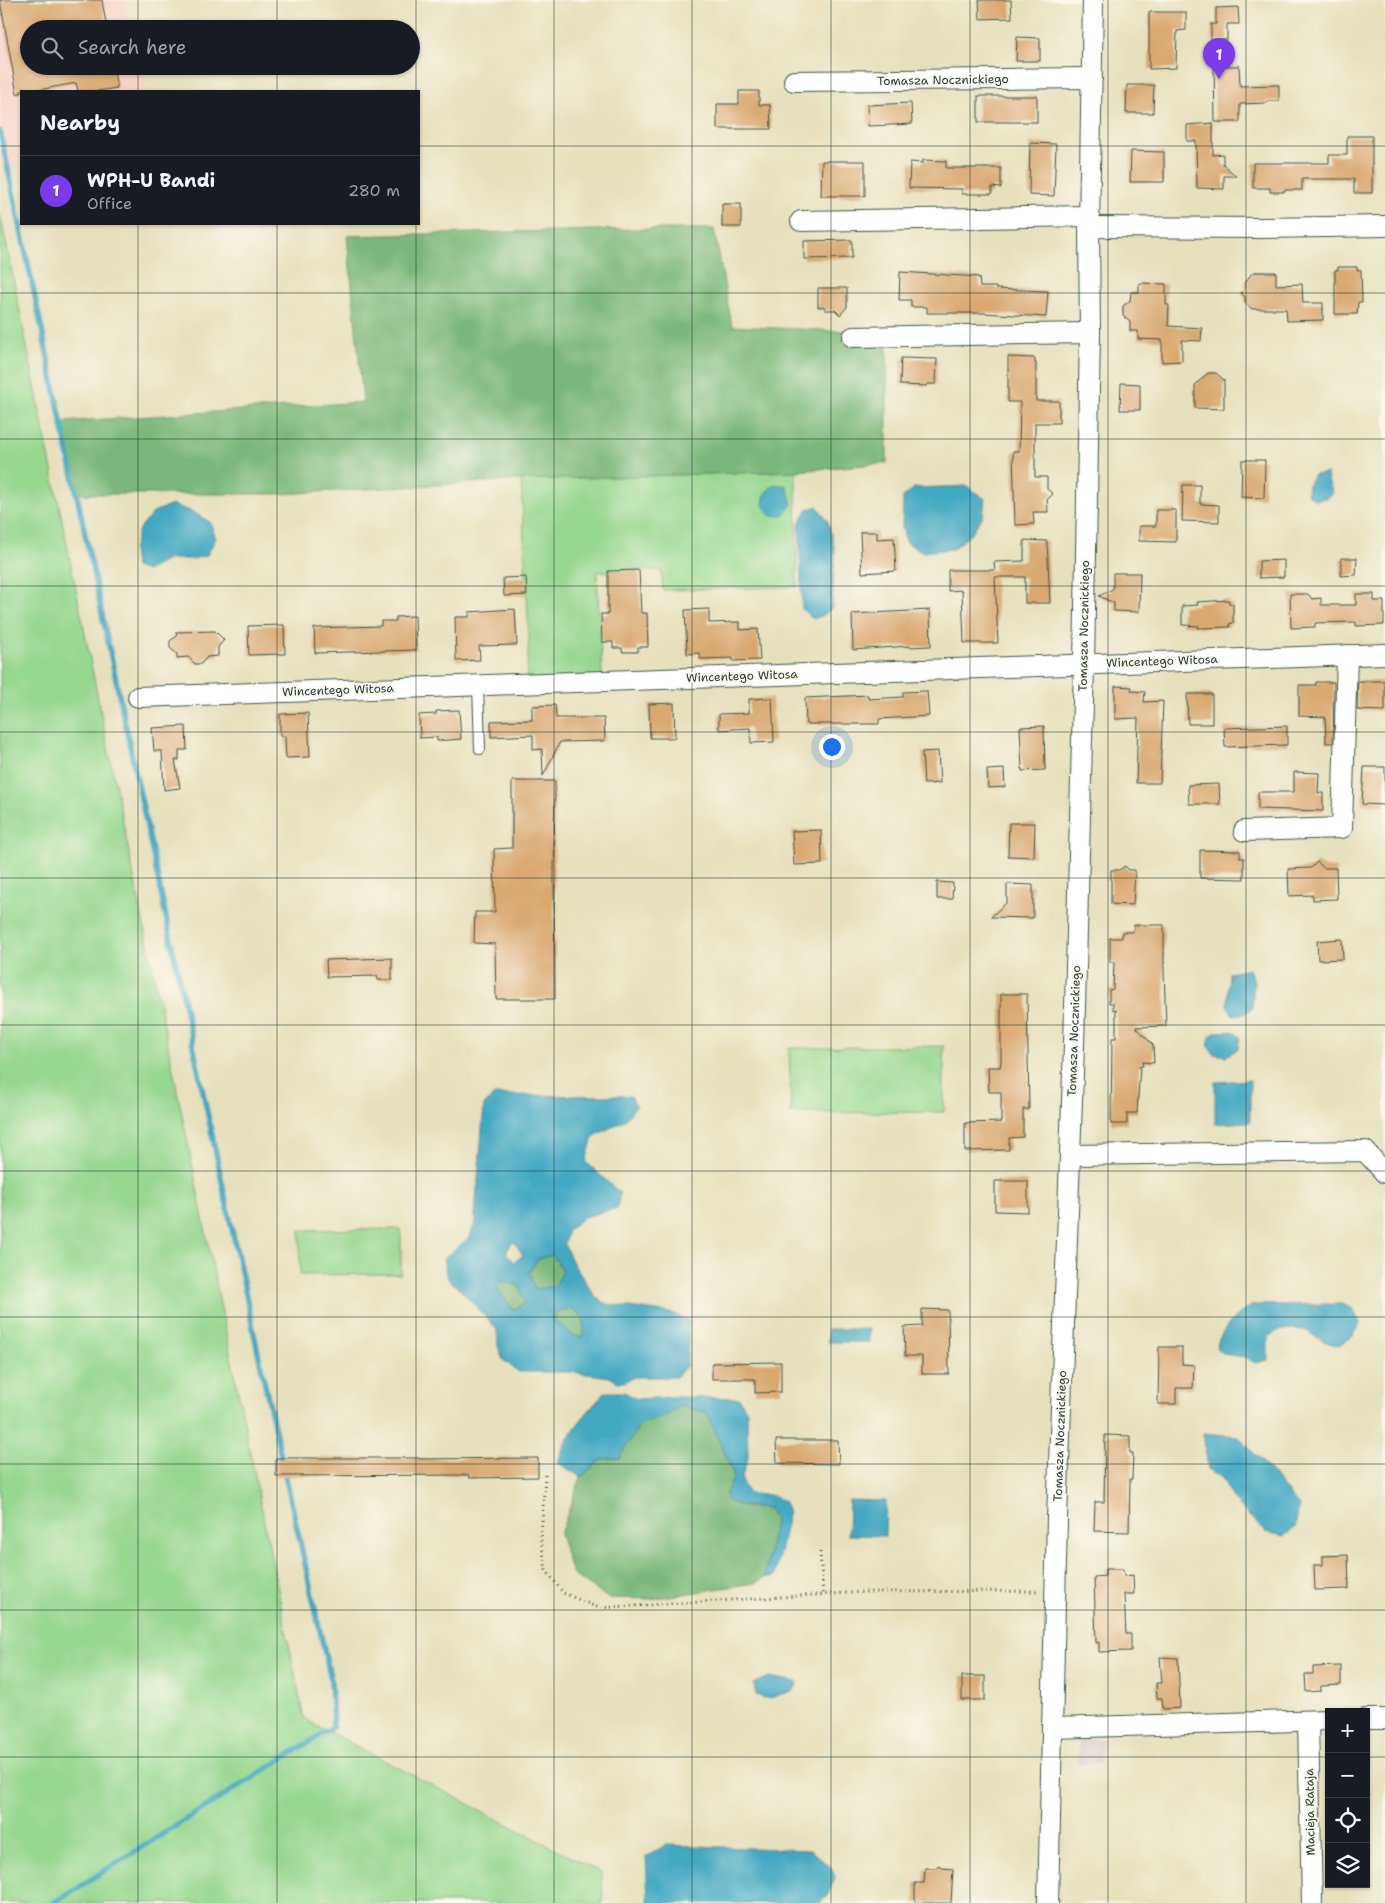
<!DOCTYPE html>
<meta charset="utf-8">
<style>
body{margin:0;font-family:"Shantell Sans",sans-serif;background:#242831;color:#f1f3f6}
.controls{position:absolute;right:15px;bottom:15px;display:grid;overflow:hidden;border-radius:0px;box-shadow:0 1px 4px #0004}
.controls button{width:45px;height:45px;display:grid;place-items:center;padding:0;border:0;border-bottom:1px solid #363941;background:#171b24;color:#f1f3f6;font:25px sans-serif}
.you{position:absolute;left:831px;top:746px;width:18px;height:18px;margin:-12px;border:4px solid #fff;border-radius:50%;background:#1a73e8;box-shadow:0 0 0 8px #1a73e833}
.badge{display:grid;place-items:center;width:32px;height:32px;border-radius:50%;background:#7c3aed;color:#fff;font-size:16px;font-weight:700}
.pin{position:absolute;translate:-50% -41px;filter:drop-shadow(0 1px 2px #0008)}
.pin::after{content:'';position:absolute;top:26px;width:18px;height:15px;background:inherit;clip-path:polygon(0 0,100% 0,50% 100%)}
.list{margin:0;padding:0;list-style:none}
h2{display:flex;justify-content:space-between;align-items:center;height:65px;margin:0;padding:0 20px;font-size:21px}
h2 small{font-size:16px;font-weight:400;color:#9ea1a6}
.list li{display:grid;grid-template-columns:32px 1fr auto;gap:15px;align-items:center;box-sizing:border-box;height:70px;padding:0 20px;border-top:1px solid #363941}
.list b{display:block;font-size:19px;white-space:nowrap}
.list p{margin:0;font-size:16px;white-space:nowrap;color:#9ea1a6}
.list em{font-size:16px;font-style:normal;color:#9ea1a6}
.icon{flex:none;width:28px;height:28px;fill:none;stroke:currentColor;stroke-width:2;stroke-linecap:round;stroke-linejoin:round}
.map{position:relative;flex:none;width:1385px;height:1903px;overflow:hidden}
.search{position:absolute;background:#171b24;box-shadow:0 1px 4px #0004;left:20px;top:20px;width:400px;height:55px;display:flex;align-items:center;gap:12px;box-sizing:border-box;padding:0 18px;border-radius:28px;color:#9ea1a6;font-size:19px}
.panel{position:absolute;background:#171b24;box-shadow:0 1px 4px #0004;left:20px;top:90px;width:400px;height:135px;border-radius:0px}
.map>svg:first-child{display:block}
.built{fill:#f7d1c6}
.industrial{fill:#d2bfbf}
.green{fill:#97d88f;stroke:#5b8a62}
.forest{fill:#79b87a;stroke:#4c7a57}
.water{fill:#42a8c2;stroke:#30727b;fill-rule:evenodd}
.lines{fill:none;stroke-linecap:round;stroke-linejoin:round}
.stream{stroke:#42a8c2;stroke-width:5.5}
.building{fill:#d9a86f}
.lane-casing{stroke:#3d5548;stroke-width:12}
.street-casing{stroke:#3d5548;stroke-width:22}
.path{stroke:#3d5548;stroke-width:3;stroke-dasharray:1 4;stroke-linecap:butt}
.lane{stroke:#fff;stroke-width:10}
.street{stroke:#fff;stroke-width:20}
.grid{fill:none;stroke:#1f3d34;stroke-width:1;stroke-opacity:0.55}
.labels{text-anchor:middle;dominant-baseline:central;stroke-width:4;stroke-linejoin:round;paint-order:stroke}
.street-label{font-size:12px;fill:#1f3d34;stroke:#fbf7ec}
</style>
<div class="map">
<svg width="1385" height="1903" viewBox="0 0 1385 1903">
<rect width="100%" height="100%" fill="#fbf7ec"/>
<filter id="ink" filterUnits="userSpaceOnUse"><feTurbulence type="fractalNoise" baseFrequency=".02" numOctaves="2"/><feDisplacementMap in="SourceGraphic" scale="10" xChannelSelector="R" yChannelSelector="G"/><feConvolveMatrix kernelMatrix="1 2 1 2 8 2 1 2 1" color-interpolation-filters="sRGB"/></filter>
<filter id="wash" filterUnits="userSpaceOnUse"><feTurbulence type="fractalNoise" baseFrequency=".0096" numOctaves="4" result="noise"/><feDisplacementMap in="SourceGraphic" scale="20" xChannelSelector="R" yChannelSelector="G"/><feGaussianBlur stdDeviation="1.12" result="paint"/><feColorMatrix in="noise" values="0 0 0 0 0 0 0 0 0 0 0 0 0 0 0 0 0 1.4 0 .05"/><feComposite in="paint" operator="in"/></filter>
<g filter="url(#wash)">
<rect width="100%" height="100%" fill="#e7e0bc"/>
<polygon class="built" points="0,0 126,0 132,29 29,29 29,66 140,66 145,91 21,91 21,165 4,169 0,149"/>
<polygon class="industrial" points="1079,1739 1102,1739 1101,1764 1078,1763"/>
<g class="green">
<polygon points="0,213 304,1719 602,1873 603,1903 0,1903"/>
<polygon points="796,471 797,587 663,590 661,570 597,572 602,676 526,682 529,639 521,480"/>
<polygon points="944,1046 944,1112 791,1113 789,1048"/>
<polygon points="401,1229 401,1274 300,1275 300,1230"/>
</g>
<g class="forest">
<polygon points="635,229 714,229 732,326 887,333 887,463 796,471 521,480 283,494 76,494 60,422 363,402 347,236"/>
<polygon points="553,1254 563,1272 555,1286 535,1289 529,1272 538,1259"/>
<polygon points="502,1281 519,1286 525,1302 514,1310 496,1287"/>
<polygon points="574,1309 584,1319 584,1337 574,1336 554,1320 558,1311"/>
<polygon points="681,1406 708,1413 734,1477 726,1493 727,1501 743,1507 770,1508 775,1519 764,1578 755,1583 651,1599 608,1598 572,1574 560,1534 581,1477 602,1459 619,1458 641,1423 664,1417"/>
</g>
<g class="water">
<polygon points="1327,473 1328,481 1333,493 1327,498 1315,500 1307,493 1308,485 1314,475"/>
<polygon points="774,484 787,486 792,504 782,516 770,515 763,505 765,493"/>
<polygon points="967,486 985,499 983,516 970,535 953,549 923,552 906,542 902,527 903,497 914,488"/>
<polygon points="173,505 193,512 210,522 216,538 207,555 193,559 169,559 147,571 135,567 133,550 139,529 155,511"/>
<polygon points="817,506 828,521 835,551 832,608 824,615 813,619 802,609 799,523 808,509"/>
<polygon points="1249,969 1254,981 1252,1008 1244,1014 1233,1015 1227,1005 1229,973"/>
<polygon points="1234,1031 1240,1037 1238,1049 1226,1056 1214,1054 1208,1045 1210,1037 1215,1032"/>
<polygon points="1250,1080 1250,1122 1215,1124 1215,1082"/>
<path d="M494 1095 631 1096 636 1106 625 1120 593 1137 586 1162 620 1193 617 1208 584 1217 568 1230 564 1244 574 1265 595 1296 607 1304 672 1313 689 1321 687 1366 676 1377H634L625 1382H617L610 1377 572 1372H519L503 1360 498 1346 497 1330 465 1294 448 1279 443 1259 468 1239 474 1226 484 1105ZM513 1241 523 1255 514 1262 506 1253ZM553 1255 563 1272 555 1286 535 1289 529 1272 538 1259ZM502 1281 519 1286 525 1303 513 1310 496 1287ZM574 1309 584 1319V1337L574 1336 554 1320 558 1311Z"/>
<path d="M1342 1304 1353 1309 1360 1323 1352 1337 1339 1346 1323 1341 1305 1330 1293 1329 1277 1331 1268 1337V1360L1256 1363 1244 1357 1223 1354 1216 1348C1221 1329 1236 1314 1253 1305Z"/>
<rect x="828" y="1329" width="41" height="13"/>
<path d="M605 1392H624L637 1399 674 1397 739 1398 747 1411 748 1458 742 1477 743 1484 749 1494 772 1495 785 1502 788 1514 775 1576 764 1578 775 1520 769 1508 743 1506 727 1501 726 1493 734 1476 707 1413 681 1406 664 1417 641 1423 619 1458 602 1459 581 1477 558 1463C564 1436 587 1413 605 1392Z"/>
<polygon points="1203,1433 1238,1436 1266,1466 1299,1506 1295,1528 1284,1536 1266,1532 1255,1522 1235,1502 1222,1478 1208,1469"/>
<polygon points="849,1500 886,1501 885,1536 848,1535"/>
<path d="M769 1677 798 1682 793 1692C778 1692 772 1703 756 1695L754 1684Z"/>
<polygon points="665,1845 810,1850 831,1867 835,1877 828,1895 820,1903 648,1903 646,1857"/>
</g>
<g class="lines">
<polyline class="stream" points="0,131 263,1376 331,1680 333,1727 53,1903"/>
</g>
<g id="blocks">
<g class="building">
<polygon points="0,0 102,0 107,29 29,29 29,66 113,66 117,88 98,91 78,91 76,83 33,91 21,91 21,93 17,94"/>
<polygon points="979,0 1011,0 1012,18 980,19"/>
<polygon points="1238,7 1239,24 1227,24 1227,40 1211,40 1211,24 1216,24 1216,8"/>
<polygon points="1149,12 1186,12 1186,30 1177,31 1176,68 1149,69"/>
<polygon points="1017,37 1040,38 1040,61 1016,61"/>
<polygon points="1214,66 1239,66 1240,86 1279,85 1279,101 1267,101 1267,103 1240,104 1240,122 1215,122"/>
<polygon points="1127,85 1154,85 1153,113 1126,113"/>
<polygon points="739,91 759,91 759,105 770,105 771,129 717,129 717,104 739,104"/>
<rect x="978" y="96" width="59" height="26"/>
<polygon points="911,103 912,124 868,126 867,105"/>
<polygon points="1213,123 1213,155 1223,154 1223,164 1236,176 1224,176 1224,189 1197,188 1196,141 1187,141 1187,125"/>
<polygon points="1347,136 1372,136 1372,193 1354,193 1354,179 1302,179 1302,190 1284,190 1284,192 1270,192 1270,188 1253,188 1253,163 1329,163 1329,155 1347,155"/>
<polygon points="1030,143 1056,144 1054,196 1029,195"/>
<polygon points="1131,151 1164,152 1164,182 1130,182"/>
<polygon points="923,160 946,161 946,168 1001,168 1001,188 992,187 992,194 962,194 962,189 909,188 910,162 923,163"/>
<polygon points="822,161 865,161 865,196 821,196"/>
<rect x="722" y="204" width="19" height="23"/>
<polygon points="852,240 852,258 804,259 804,241"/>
<polygon points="1338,267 1357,267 1357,270 1361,270 1362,302 1358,302 1357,314 1335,314 1335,270 1338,270"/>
<polygon points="900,272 979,277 980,287 996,287 996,289 1048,291 1046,317 983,313 927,313 927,307 911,307 911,300 899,300"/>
<polygon points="1253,272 1276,272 1276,285 1302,284 1303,303 1323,303 1323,320 1287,321 1286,309 1252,309 1245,303 1245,297 1241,293 1245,289 1245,282"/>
<polygon points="1139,283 1166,284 1166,305 1169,305 1168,326 1202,328 1201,341 1182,340 1182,361 1162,362 1162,340 1138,339 1138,331 1130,331 1130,322 1123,316 1123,306 1130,301 1131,292 1139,292"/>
<polygon points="818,288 847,288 847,307 840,315 835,310 825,310 825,307 818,307"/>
<polygon points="1008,357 1035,358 1035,363 1036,363 1036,401 1059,401 1059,423 1035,423 1035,477 1047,477 1047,489 1053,494 1047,500 1048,512 1033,512 1034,524 1015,525 1013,451 1019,451 1020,402 1008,402"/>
<polygon points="901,358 937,359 936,384 927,384 927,386 900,385"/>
<polygon points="1208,373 1216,373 1224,380 1224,409 1195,408 1195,385"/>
<polygon points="1121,383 1140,384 1140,410 1120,410"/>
<polygon points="1242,460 1265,460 1264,498 1241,497"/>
<polygon points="1183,485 1200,485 1200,504 1219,505 1219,522 1182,521"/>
<polygon points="1156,510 1176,510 1176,542 1139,541 1139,526 1156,526"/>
<polygon points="860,532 877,532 877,539 894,538 896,571 862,573"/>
<polygon points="1024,540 1047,541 1050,603 1025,603 1025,577 995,577 998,643 964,643 962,590 948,591 948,570 995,570 994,562 1024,561"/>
<polygon points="1341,558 1357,558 1356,575 1341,576"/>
<polygon points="1284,560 1284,577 1259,578 1259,561"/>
<polygon points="639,570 641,613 647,613 648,647 638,647 638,652 622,652 622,648 613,648 613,642 602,642 601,614 608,614 608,571"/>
<polygon points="1113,573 1140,573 1139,612 1114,611 1114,603 1099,596 1113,589"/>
<polygon points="526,577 527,595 504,596 503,578"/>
<polygon points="1290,594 1308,594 1312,599 1321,598 1321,605 1356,605 1356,594 1374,594 1374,601 1384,601 1384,625 1356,626 1356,622 1315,623 1315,627 1291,628"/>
<polygon points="1229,600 1229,604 1233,604 1233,623 1229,624 1230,627 1198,628 1199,626 1182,625 1182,606 1198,605 1197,602"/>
<polygon points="515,609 517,645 479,646 480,660 456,661 455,617 469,617 469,612"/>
<polygon points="709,609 709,623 740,622 740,630 758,629 760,660 733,661 733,658 700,659 700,653 687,654 685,610"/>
<polygon points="930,610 931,646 909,647 909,646 853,650 852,614"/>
<polygon points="415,616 416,650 315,653 314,628 381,626 381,621 396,621 396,617"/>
<polygon points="284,625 285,654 249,655 248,626"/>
<polygon points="215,631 224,640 218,647 218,656 207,657 201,664 195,664 188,657 177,658 177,654 170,648 170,641 177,636 176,632"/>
<polygon points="1358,681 1385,681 1385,711 1357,710"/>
<polygon points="1316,682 1334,682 1333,743 1326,743 1325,717 1299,716 1299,685 1316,685"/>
<polygon points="1115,686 1132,687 1131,691 1145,692 1144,702 1163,701 1160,783 1136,783 1138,718 1115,719"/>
<polygon points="927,691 929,716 879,719 879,724 806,724 805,698 868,695 868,699 903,697 903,692"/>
<polygon points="1187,694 1212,694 1212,724 1188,724"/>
<polygon points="772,698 774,742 751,743 750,728 719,730 719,714 749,713 749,699"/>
<polygon points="674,703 675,738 650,738 649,704"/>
<polygon points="555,705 556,718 604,718 605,741 560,742 543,776 542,749 533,750 533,735 491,737 491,721 532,720 532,706"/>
<polygon points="459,710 461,739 437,741 437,737 420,738 419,715 436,714 436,711"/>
<polygon points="308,713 310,757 286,758 285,736 280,736 280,714"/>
<polygon points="186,726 187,750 179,750 179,760 175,760 180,788 164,790 162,751 154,751 152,728"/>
<polygon points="1044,726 1045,770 1022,771 1020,727"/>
<polygon points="1287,726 1287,745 1225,747 1224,728"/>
<polygon points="938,751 940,783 924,784 922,752"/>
<polygon points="1364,767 1385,767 1385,805 1362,804"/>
<polygon points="1004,769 1005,787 988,788 987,770"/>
<polygon points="1294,772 1319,773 1318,793 1323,793 1323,811 1258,809 1258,792 1294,792"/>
<polygon points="512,781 555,781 554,874 555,999 496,999 495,944 474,943 475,912 495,912 494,849 512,848"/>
<polygon points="1219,784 1220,804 1189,804 1188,785"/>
<polygon points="1009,823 1035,823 1034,857 1008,856"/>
<polygon points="821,830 822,864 794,865 792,831"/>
<polygon points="1200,850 1240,851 1240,858 1244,858 1244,879 1200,878"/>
<polygon points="1317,862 1324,868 1336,868 1337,899 1313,900 1313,895 1289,896 1288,869 1311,868"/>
<polygon points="1125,866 1129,870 1135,870 1133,905 1111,904 1111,870 1119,870"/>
<polygon points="937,882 953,883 952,899 937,899"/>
<polygon points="1007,884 1033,885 1033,918 991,917 1007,902"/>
<polygon points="1134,925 1164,925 1164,971 1166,1026 1136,1027 1153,1045 1154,1063 1142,1062 1143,1066 1140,1066 1137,1113 1127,1113 1127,1124 1111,1124 1112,1038 1116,1038 1116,1009 1113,1010 1113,1003 1109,1003 1109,990 1113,989 1114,962 1110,962 1110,938 1122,938 1122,932 1133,932"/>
<polygon points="1342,939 1343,959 1318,960 1317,941"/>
<polygon points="392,958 392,980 378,980 377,976 327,977 326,960"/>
<polygon points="1001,994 1027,994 1029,1109 1023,1109 1023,1137 1009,1138 1009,1150 965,1151 965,1123 1001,1122 1001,1092 989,1092 988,1067 1000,1067 1001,1062"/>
<polygon points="995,1181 1028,1181 1028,1212 995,1211"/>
<polygon points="922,1309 948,1310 949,1374 922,1374 922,1356 905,1356 904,1327 922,1326"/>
<polygon points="1159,1347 1182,1347 1182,1364 1194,1365 1193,1388 1176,1388 1176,1404 1158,1404"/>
<polygon points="781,1362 781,1392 755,1393 755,1379 712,1379 712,1363"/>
<polygon points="1105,1435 1130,1436 1130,1453 1133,1453 1132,1479 1130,1479 1129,1532 1094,1531 1095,1502 1104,1502"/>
<polygon points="776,1440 838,1440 839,1464 777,1463"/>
<polygon points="276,1458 419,1458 419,1459 538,1458 538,1477 469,1478 469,1475 276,1476"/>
<polygon points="1348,1555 1349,1589 1315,1590 1314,1565 1323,1565 1323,1556"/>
<polygon points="1105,1569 1123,1569 1124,1576 1133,1575 1134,1594 1124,1594 1126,1634 1131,1634 1131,1651 1099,1652 1099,1642 1096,1643 1094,1577 1105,1576"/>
<polygon points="1160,1657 1178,1658 1180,1708 1163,1709 1162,1698 1157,1698 1156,1683 1162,1683"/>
<polygon points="1341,1666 1341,1685 1321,1686 1321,1691 1306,1692 1305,1674 1313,1674 1313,1667"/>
<rect x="962" y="1676" width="23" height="24"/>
<polygon points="939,1865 942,1868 953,1869 951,1903 915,1903 915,1883 924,1883 925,1868 935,1868"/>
</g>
</g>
</g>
<g filter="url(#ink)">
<use href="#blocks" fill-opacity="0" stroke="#3d5548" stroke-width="1"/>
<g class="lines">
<defs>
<polyline id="lane" points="478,685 480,749"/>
<g id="street">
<polyline points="794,81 1092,78"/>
<polyline points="801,221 1089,216"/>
<polyline points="1089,227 1263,228 1385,226"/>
<polyline points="853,337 1090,333"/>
<polyline points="138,697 1385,654"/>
<polyline points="1244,831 1342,828 1347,655"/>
<polyline points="1070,1155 1365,1151 1385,1173"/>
<polyline points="1366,1719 1385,1719"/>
<polyline points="1308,1721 1312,1903"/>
<polyline points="1052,1728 1329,1720"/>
<polyline points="1048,1903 1057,1519 1074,1045 1084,664 1090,333 1089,227 1093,0"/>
</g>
</defs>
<use href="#lane" class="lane-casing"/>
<use href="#street" class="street-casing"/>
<g class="path">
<polyline points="545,1475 541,1540 546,1570 563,1593 599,1608 865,1592 1038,1591"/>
<polyline points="820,1552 823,1594"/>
</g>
<use href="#lane" class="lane"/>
<use href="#street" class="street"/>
</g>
</g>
<path class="grid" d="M138 0V29M277 0V29M416 0V91M554 0V1903M692 0V1903M831 0V1903M970 0V1903M1108 0V1903M1246 0V1903M138 66V91M277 66V91M0 146H21M419 146H1385M138 224V1903M277 224V1903M416 224V1903M0 293H1385M0 439H1385M0 586H1385M0 732H1385M0 878H1385M0 1025H1385M0 1171H1385M0 1317H1385M0 1464H1385M0 1610H1385M0 1757H1329M1366 1757H1385"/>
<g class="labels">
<g class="street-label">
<text transform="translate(943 80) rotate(-1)">Tomasza Nocznickiego</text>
<text transform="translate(1084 626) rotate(-89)">Tomasza Nocznickiego</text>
<text transform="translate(1162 661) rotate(-2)">Wincentego Witosa</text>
<text transform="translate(742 676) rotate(-2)">Wincentego Witosa</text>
<text transform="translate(338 690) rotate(-2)">Wincentego Witosa</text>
<text transform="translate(1074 1031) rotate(-88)">Tomasza Nocznickiego</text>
<text transform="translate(1060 1436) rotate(-88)">Tomasza Nocznickiego</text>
<text transform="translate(1310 1812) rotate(-91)">Macieja Rataja</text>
</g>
</g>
</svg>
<div class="controls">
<button>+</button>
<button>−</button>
<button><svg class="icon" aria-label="locate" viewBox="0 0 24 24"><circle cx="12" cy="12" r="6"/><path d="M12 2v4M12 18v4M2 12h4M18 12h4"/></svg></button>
<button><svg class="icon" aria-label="layers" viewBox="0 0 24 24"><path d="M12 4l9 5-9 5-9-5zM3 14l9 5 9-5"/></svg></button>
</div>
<div class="you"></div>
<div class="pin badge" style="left:1219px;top:79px">1</div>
<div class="search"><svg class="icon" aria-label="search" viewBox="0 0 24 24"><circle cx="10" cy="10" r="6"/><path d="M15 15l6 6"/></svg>Search here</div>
<section class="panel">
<h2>Nearby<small></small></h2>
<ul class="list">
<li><span class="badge">1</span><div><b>WPH-U Bandi</b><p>Office</p></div><em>280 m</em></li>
</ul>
</section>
</div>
